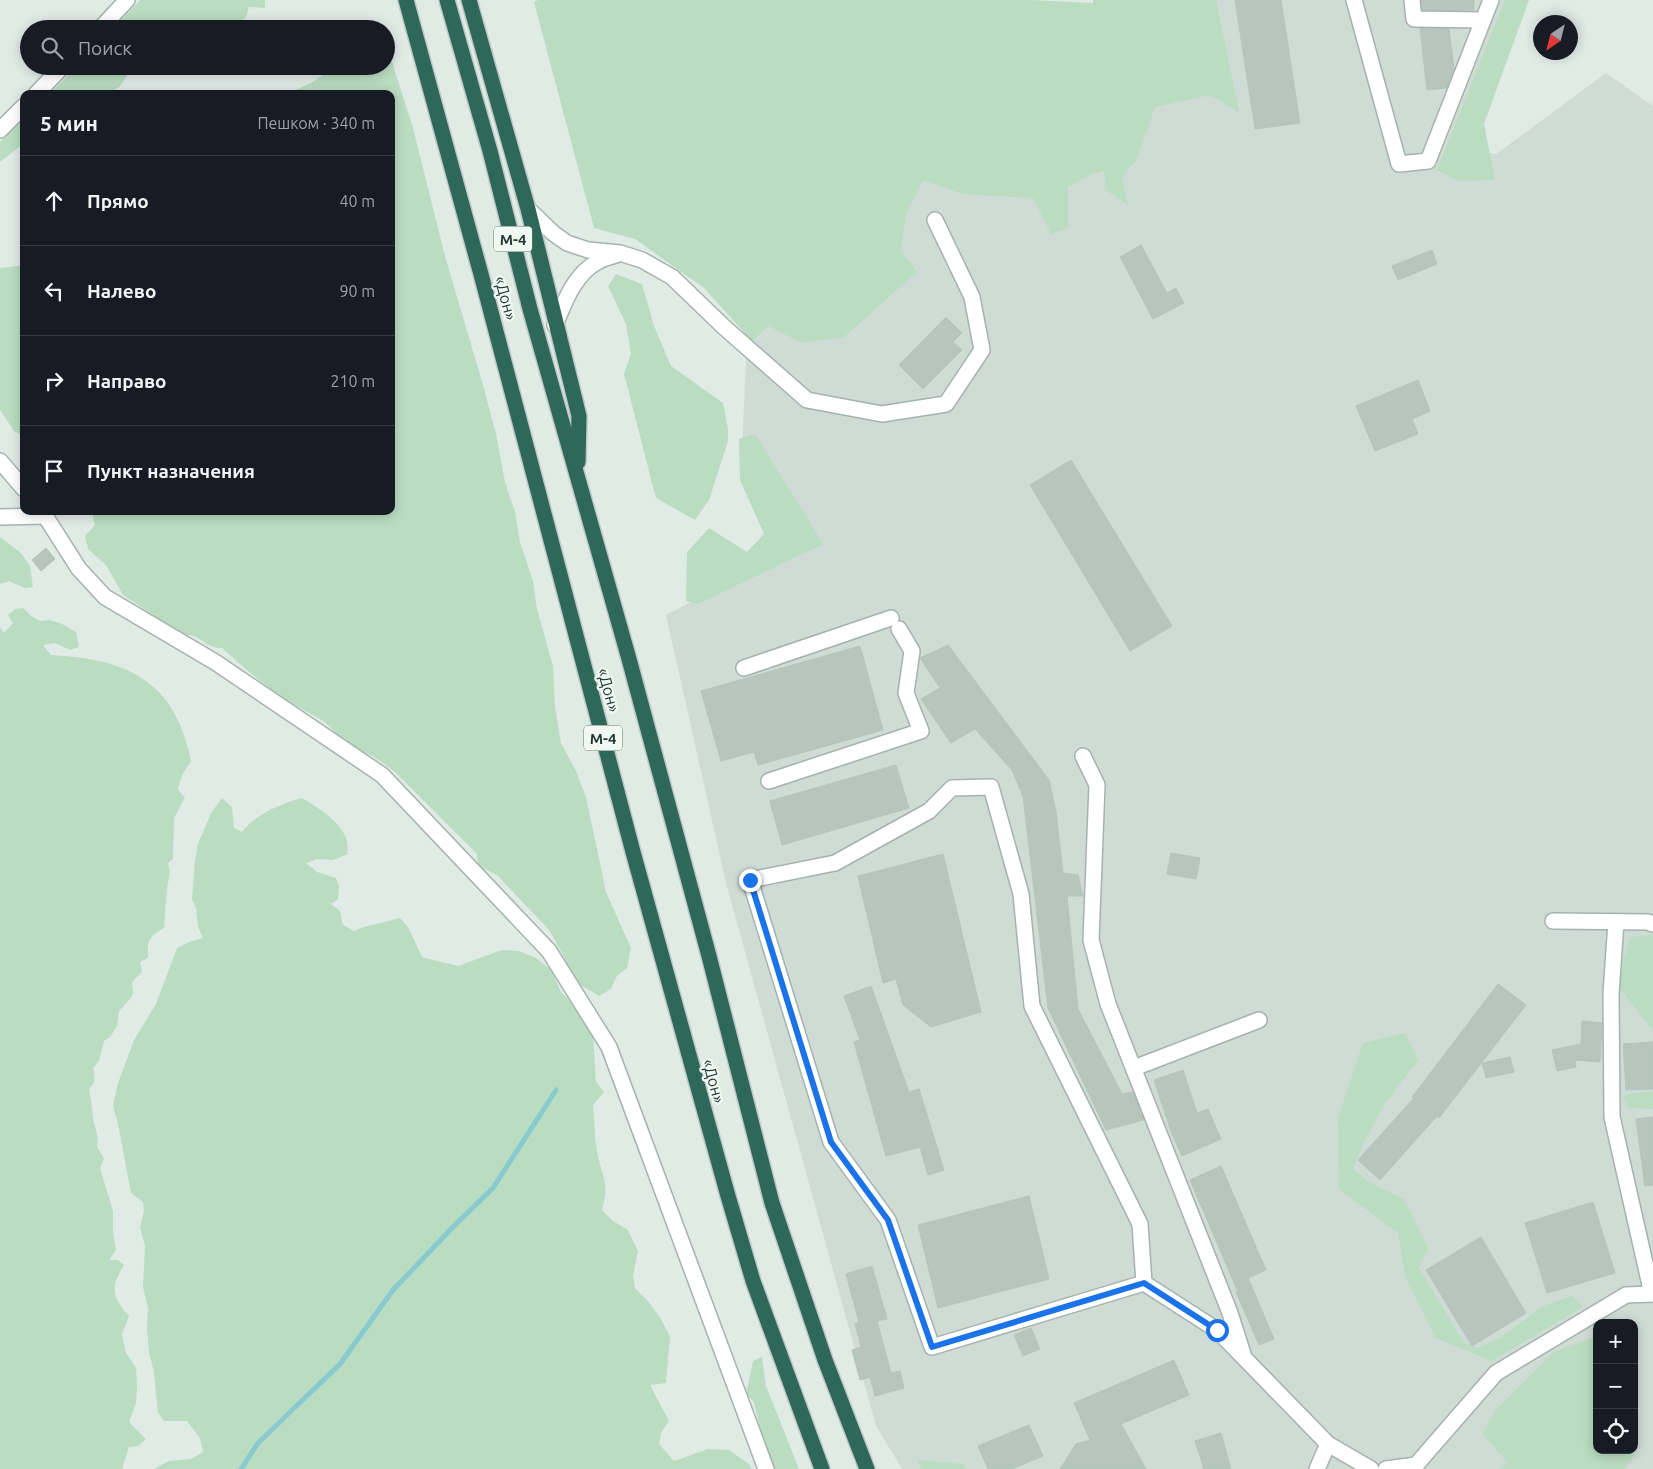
<!DOCTYPE html>
<html lang="ru">
<meta charset="utf-8">
<style>
body{margin:0;font-family:Ubuntu,sans-serif;background:#20242c;color:#f1f3f6}
.controls{position:absolute;right:15px;bottom:15px;display:grid;overflow:hidden;border-radius:10px;box-shadow:0 2px 12px #0003}
.controls button{width:45px;height:45px;display:grid;place-items:center;padding:0;border:0;border-bottom:1px solid #363941;background:#171b24;color:#f1f3f6;font:25px sans-serif}
.compass{position:absolute;left:1533px;top:15px;width:45px;height:45px;border-radius:50%;background:#171b24;box-shadow:0 2px 12px #0003;rotate:215deg}
.stop{position:absolute;width:15px;height:15px;margin:-11px;border:4px solid #1a73e8;border-radius:50%;background:#fff}
.stop.end{background:#1a73e8;border-color:#fff;box-shadow:0 1px 5px #0008}
.list{margin:0;padding:0;list-style:none}
h2{display:flex;justify-content:space-between;align-items:center;height:65px;margin:0;padding:0 20px;font-size:21px}
h2 small{font-size:16px;font-weight:400;color:#9ea1a6}
.list li{display:grid;grid-template-columns:32px 1fr auto;gap:15px;align-items:center;box-sizing:border-box;height:90px;padding:0 20px;border-top:1px solid #363941}
.list b{display:block;font-size:19px;white-space:nowrap}
.list em{font-size:16px;font-style:normal;color:#9ea1a6}
.icon{flex:none;width:28px;height:28px;fill:none;stroke:currentColor;stroke-width:2;stroke-linecap:round;stroke-linejoin:round}
.map{position:relative;flex:none;width:1653px;height:1469px;overflow:hidden}
.search{position:absolute;background:#171b24;box-shadow:0 2px 12px #0003;left:20px;top:20px;width:375px;height:55px;display:flex;align-items:center;gap:12px;box-sizing:border-box;padding:0 18px;border-radius:28px;color:#9ea1a6;font-size:19px}
.panel{position:absolute;background:#171b24;box-shadow:0 2px 12px #0003;left:20px;top:90px;width:375px;height:425px;border-radius:10px}
.map>svg:first-child{display:block}
.built{fill:#cfdbd5;fill-rule:evenodd}
.green{fill:#badcc1}
.lines{fill:none;stroke-linecap:round;stroke-linejoin:round}
.stream{stroke:#89cad0;stroke-width:5}
.building{fill:#b6c6bf;stroke:#b3c5bc}
.minor-casing{stroke:#a4b3ad;stroke-width:18}
.highway-casing{stroke:#c1c8c6;stroke-width:18}
.minor{stroke:#fff;stroke-width:15}
.highway{stroke:#2e6858;stroke-width:15}
.route{stroke:#1a73e8;stroke-width:6}
.labels{text-anchor:middle;dominant-baseline:central;stroke-width:4.5;stroke-linejoin:round;paint-order:stroke}
.shield{fill:#f1f8f4;stroke:#60746d;stroke-width:1}
.shield-label{font-size:15px;font-weight:bold;fill:#223c33}
.street-label{font-size:16px;fill:#223c33;stroke:#f1f8f4}
</style>
<div class="map">
<svg width="1653" height="1469" viewBox="0 0 1653 1469">
<rect width="100%" height="100%" fill="#e1ebe6"/>
<path class="built" d="M1141 0H1510L1453 143 1496 154 1606 73 1653 106V1469H902L876 1426 726 883 666 615 800 545 742 450 748 321 907 153ZM1597 1323H1634V1450H1597Z"/>
<g class="green">
<polygon points="140,0 265,0 265,8 249,7 246,17 231,29 114,29"/>
<polygon points="538,0 1030,0 1093,3 1093,0 1216,0 1239,112 1210,95 1155,107 1137,159 1122,178 1128,205 1106,190 1104,171 1092,174 1068,187 1068,228 1051,234 1033,198 963,194 923,180 906,214 901,250 917,272 844,337 802,343 768,326 752,341 704,288 635,239 594,228 534,2"/>
<polygon points="1505,0 1529,0 1484,124 1495,180 1459,181 1437,170"/>
<path d="M386 43 413 128 445 256 483 385 496 434 505 482 515 512 520 542 533 581 537 609 553 666 555 708 561 743 576 771 586 797 606 892 631 948 627 968 617 976 611 989 599 996 577 983 569 966 549 930 497 875 478 866 477 854 394 771 373 756 353 747 337 734 325 722 281 697 249 672 222 648C209 648 206 642 196 637 189 634 182 635 175 635L152 614 123 595 106 565 88 549 85 536 95 525 92 513 89 511H391V94H287L313 82 335 66H386Z"/>
<polygon points="78,66 132,66 131,70 120,86 110,94 49,94"/>
<polygon points="24,118 24,143 0,162 0,142"/>
<polygon points="24,265 24,436 14,431 0,410 0,268"/>
<polygon points="616,274 642,284 654,326 671,366 723,403 728,429 728,441 709,500 695,520 656,498 624,374 631,354 626,324 608,286"/>
<polygon points="755,434 823,544 698,604 686,601 687,552 709,528 747,552 764,534 740,480 739,439"/>
<polygon points="0,537 21,553 30,566 33,587 25,588 9,581 0,584"/>
<path d="M23 608 31 616 40 621 50 620 62 624 76 632 79 647 70 650 55 643 43 645 51 655C128 659 176 681 191 762 183 771 180 779 178 790L185 797 174 818 173 859 168 863 170 873 167 888 164 928C149 936 147 941 148 958L140 962 142 972 132 982 133 993 130 999 119 1011 117 1026 110 1037 104 1041 99 1061 93 1068C95 1076 96 1083 89 1089 91 1099 92 1108 93 1118 95 1130 99 1134 97 1147L104 1158 100 1168 113 1211V1232L116 1250 109 1260H118L124 1265C110 1288 112 1297 129 1316L122 1334 126 1353 136 1368 137 1386 136 1403 129 1422 146 1439 138 1446 129 1447 122 1469H0V627L4 633 13 623 8 615 15 609Z"/>
<path d="M222 798 232 807 234 828 242 832C256 814 280 804 302 798 318 808 339 820 346 838 348 843 347 849 348 854L333 860 317 859 306 863 317 872 336 878 339 886 338 899 331 904 340 911 343 925 354 931 364 927 400 918 408 927 422 957 458 966 502 950 519 951 536 958 551 970 561 992 572 1003 593 1035 596 1082 604 1092 593 1105C595 1121 594 1140 598 1156 603 1180 610 1183 602 1210L613 1221 628 1230 638 1251 633 1275 635 1288 648 1301 661 1319 670 1337 666 1383 650 1385 669 1421 661 1433 659 1444 674 1461 708 1449 729 1450 750 1465 751 1469H154L169 1461 191 1459 203 1452 200 1438 187 1421H164L158 1413 154 1372 149 1353 147 1328 148 1308 143 1287 145 1246 140 1227 144 1211 143 1202 131 1193 118 1124 113 1106 118 1083 134 1040 156 1004 177 948 189 942 203 938 198 927 196 908 192 899 195 860 198 844 211 813Z"/>
<polygon points="1653,935 1653,1030 1617,985 1630,937"/>
<polygon points="1405,1033 1418,1060 1383,1106 1364,1142 1353,1169 1369,1182 1404,1199 1428,1248 1419,1268 1463,1342 1478,1348 1500,1338 1543,1306 1572,1296 1583,1307 1492,1361 1436,1338 1405,1276 1398,1233 1339,1189 1338,1118 1363,1043"/>
<polygon points="1653,1091 1653,1109 1628,1108 1623,1095"/>
<polygon points="1597,1336 1597,1450 1634,1450 1634,1372 1638,1382 1634,1456 1625,1469 1499,1469 1507,1462 1483,1434 1493,1413 1554,1352"/>
<polygon points="762,1357 766,1386 799,1469 773,1469 761,1434 754,1402 746,1394 753,1361"/>
<polygon points="917,1460 963,1464 967,1469 921,1469"/>
</g>
<g class="lines">
<polyline class="stream" points="241,1469 258,1443 340,1364 393,1290 454,1226 493,1188 556,1090"/>
</g>
<g class="building">
<polygon points="1235,0 1281,0 1300,123 1255,129"/>
<polygon points="1421,0 1474,0 1474,10 1422,10"/>
<polygon points="1420,28 1449,29 1454,69 1447,88 1427,90"/>
<polygon points="1141,245 1167,293 1176,288 1184,303 1153,319 1120,257"/>
<polygon points="1432,250 1437,264 1398,280 1392,266"/>
<polygon points="946,317 962,333 953,342 962,350 923,389 899,365"/>
<polygon points="1418,380 1430,411 1412,419 1418,434 1375,451 1356,406"/>
<polygon points="1071,460 1172,626 1130,651 1030,485"/>
<polygon points="46,548 55,559 41,571 32,560"/>
<polygon points="948,645 1049,780 1056,812 1063,873 1078,875 1083,896 1067,896 1078,1009 1122,1094 1133,1092 1144,1120 1106,1130 1048,1008 1023,796 1012,770 975,729 951,743 921,699 940,688 920,658"/>
<polygon points="860,646 883,730 758,765 754,752 721,761 701,691"/>
<polygon points="896,765 909,808 782,845 770,801"/>
<polygon points="1171,853 1200,858 1196,879 1167,874"/>
<polygon points="943,854 981,1012 931,1027 903,1005 896,979 883,983 858,876"/>
<polygon points="1498,984 1526,1005 1439,1118 1437,1116 1380,1180 1358,1160 1414,1098 1412,1097"/>
<polygon points="871,986 909,1092 919,1089 944,1170 928,1175 920,1147 886,1156 854,1042 860,1040 844,996"/>
<polygon points="1582,1021 1602,1023 1600,1062 1575,1060 1576,1067 1557,1071 1552,1050 1581,1044"/>
<polygon points="1653,1042 1653,1089 1626,1090 1623,1044"/>
<polygon points="1510,1057 1514,1072 1486,1078 1482,1063"/>
<polygon points="1183,1070 1197,1113 1208,1109 1221,1139 1182,1156 1172,1134 1154,1080"/>
<polygon points="1653,1117 1653,1185 1645,1186 1636,1119"/>
<polygon points="1221,1166 1266,1270 1248,1278 1274,1339 1259,1345 1236,1292 1238,1292 1190,1180"/>
<polygon points="1029,1196 1049,1279 938,1308 918,1225"/>
<polygon points="1593,1202 1615,1273 1547,1293 1525,1223"/>
<polygon points="1481,1237 1526,1313 1472,1346 1426,1270"/>
<polygon points="872,1266 887,1319 877,1321 891,1373 900,1371 904,1388 875,1396 870,1377 860,1380 852,1350 861,1347 855,1324 859,1322 846,1274"/>
<polygon points="1031,1328 1040,1349 1023,1356 1014,1335"/>
<polygon points="1174,1360 1189,1395 1121,1424 1146,1469 1060,1469 1076,1444 1090,1440 1074,1403"/>
<polygon points="1029,1425 1043,1456 1012,1469 988,1469 978,1446"/>
<polygon points="1221,1433 1231,1469 1204,1469 1195,1441"/>
</g>
<g class="lines">
<defs>
<g id="minor">
<polyline points="1354,0 1399,164 1428,161 1491,0"/>
<polyline points="1412,0 1414,19 1483,20"/>
<polyline points="100,29 127,0"/>
<polyline points="36,94 63,66"/>
<polyline points="0,130 24,106"/>
<polyline points="528,209 553,233 567,243 588,250 620,253 642,260 672,277 725,328 807,400 882,414 946,404 982,350 972,297 935,220"/>
<path d="M555 325C565 301 574 275 597 262 603 258 610 257 616 255"/>
<polyline points="0,461 24,489"/>
<polyline points="42,511 79,569 105,597 215,662 382,775 549,951 609,1047 766,1469"/>
<polyline points="0,517 46,516"/>
<polyline points="744,668 891,618"/>
<polyline points="1083,756 1097,785 1091,940 1108,1004 1230,1313 1243,1354"/>
<polyline points="769,781 921,731 906,693 912,651 899,629"/>
<polyline points="1553,921 1648,922 1653,924"/>
<polyline points="1616,922 1611,994 1612,1117 1652,1294"/>
<polyline points="1134,1068 1259,1020"/>
<polyline points="1144,1283 932,1347 888,1220 831,1142 750,880 835,863 929,811 952,788 991,787 1021,894 1032,1006 1140,1224 1144,1283 1217,1330 1328,1444 1371,1469"/>
<polyline points="1317,1469 1328,1444"/>
<polyline points="1386,1469 1416,1465 1496,1373 1626,1295 1653,1294"/>
</g>
<g id="highway">
<polyline points="406,0 482,278 633,852 728,1196 753,1281 822,1469"/>
<polyline points="447,0 490,151 530,309 629,659 709,956 772,1203 825,1360 867,1469"/>
<polyline points="469,0 528,209 579,416 578,462"/>
</g>
</defs>
<use href="#minor" class="minor-casing"/>
<use href="#highway" class="highway-casing"/>
<use href="#minor" class="minor"/>
<use href="#highway" class="highway"/>
</g>
<g class="lines">
<polyline class="route" points="750,880 831,1142 888,1220 932,1347 1144,1283 1217,1330"/>
</g>
<g class="labels">
<g class="shield">
<rect x="494" y="226.5" width="38" height="25" rx="4"/>
<rect x="584" y="725.5" width="38" height="25" rx="4"/>
</g>
<g class="shield-label">
<text x="513" y="239">М-4</text>
<text x="603" y="738">М-4</text>
</g>
<g class="street-label">
<text transform="translate(506 298) rotate(75)">«Дон»</text>
<text transform="translate(609 690) rotate(75)">«Дон»</text>
<text transform="translate(714 1081) rotate(75)">«Дон»</text>
</g>
</g>
</svg>
<div class="controls">
<button>+</button>
<button>−</button>
<button><svg class="icon" aria-label="locate" viewBox="0 0 24 24"><circle cx="12" cy="12" r="6"/><path d="M12 2v4M12 18v4M2 12h4M18 12h4"/></svg></button>
</div>
<svg class="compass" viewBox="-18 -18 36 36"><path d="M0-13l5 13h-10z" fill="#e53935"/><path d="M0 13l5-13h-10z" fill="#9ea1a6"/></svg>
<div class="stop" style="left:1217px;top:1330px"></div>
<div class="stop end" style="left:750px;top:880px"></div>
<div class="search"><svg class="icon" aria-label="search" viewBox="0 0 24 24"><circle cx="10" cy="10" r="6"/><path d="M15 15l6 6"/></svg>Поиск</div>
<section class="panel">
<h2>5 мин<small>Пешком · 340 m</small></h2>
<ul class="list">
<li><svg class="icon" aria-label="ahead" viewBox="0 0 24 24"><path d="M12 20V5M6 11l6-6 6 6"/></svg><div><b>Прямо</b></div><em>40 m</em></li>
<li><svg class="icon" aria-label="left" viewBox="0 0 24 24"><path d="M17 20v-9H6M10 6l-5 5 5 5"/></svg><div><b>Налево</b></div><em>90 m</em></li>
<li><svg class="icon" aria-label="right" viewBox="0 0 24 24"><path d="M7 20v-9h11M14 6l5 5-5 5"/></svg><div><b>Направо</b></div><em>210 m</em></li>
<li><svg class="icon" aria-label="arrive" viewBox="0 0 24 24"><path d="M6 21V4h12l-3 4 3 4H6"/></svg><div><b>Пункт назначения</b></div></li>
</ul>
</section>
</div>
